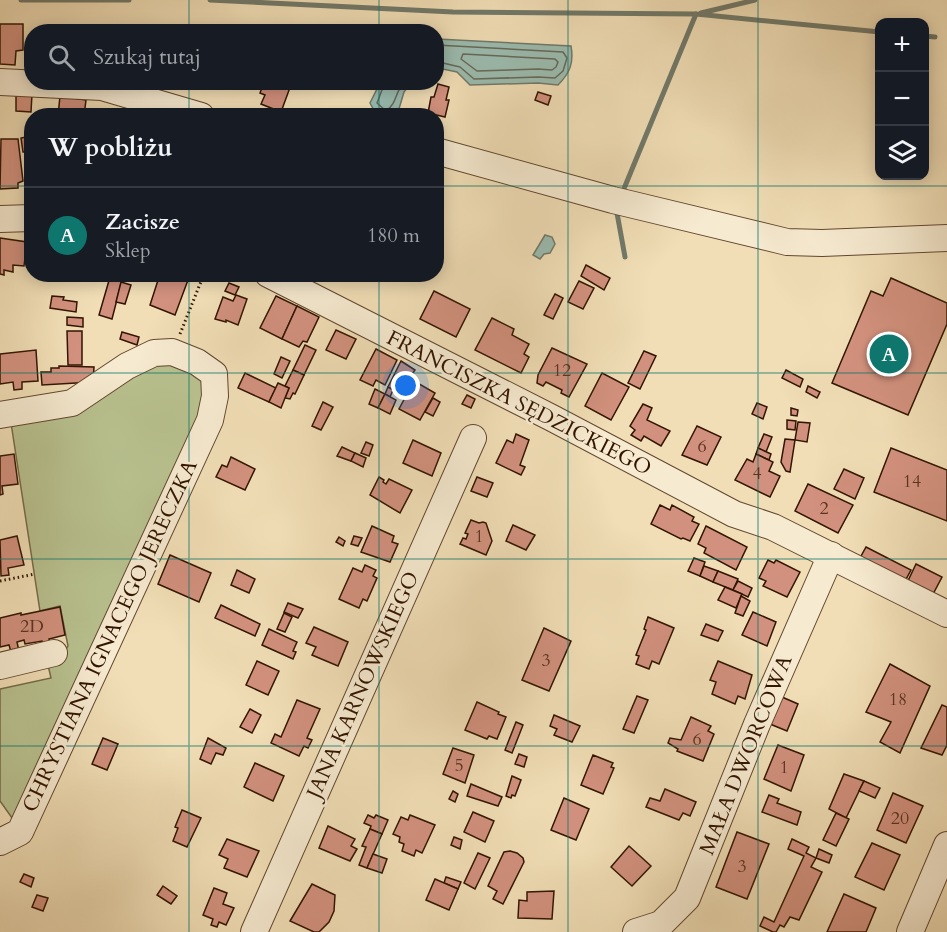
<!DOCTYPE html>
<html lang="pl">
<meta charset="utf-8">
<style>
body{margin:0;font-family:Cardo,serif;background:#20242c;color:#f1f3f6}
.controls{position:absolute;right:18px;top:18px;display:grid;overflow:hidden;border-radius:12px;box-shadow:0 3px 15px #0003}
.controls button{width:54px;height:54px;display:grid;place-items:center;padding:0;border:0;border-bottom:2px solid #363941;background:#171b24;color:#f1f3f6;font:30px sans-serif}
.you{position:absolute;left:406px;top:386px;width:21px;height:21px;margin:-15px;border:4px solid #fff;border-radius:50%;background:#1a73e8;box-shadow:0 0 0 9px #1a73e833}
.badge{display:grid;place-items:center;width:39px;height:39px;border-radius:50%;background:#0f766e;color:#fff;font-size:20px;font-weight:700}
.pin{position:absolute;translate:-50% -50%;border:3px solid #fff;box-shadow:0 2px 6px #0006}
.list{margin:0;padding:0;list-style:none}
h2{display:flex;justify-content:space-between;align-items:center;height:78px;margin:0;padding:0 24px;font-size:26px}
h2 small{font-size:20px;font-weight:400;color:#9ea1a6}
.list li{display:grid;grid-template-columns:39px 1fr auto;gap:18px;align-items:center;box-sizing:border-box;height:96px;padding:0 24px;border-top:2px solid #363941}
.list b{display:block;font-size:22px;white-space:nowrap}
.list p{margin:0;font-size:20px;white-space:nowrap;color:#9ea1a6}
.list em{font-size:20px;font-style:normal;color:#9ea1a6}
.icon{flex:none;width:33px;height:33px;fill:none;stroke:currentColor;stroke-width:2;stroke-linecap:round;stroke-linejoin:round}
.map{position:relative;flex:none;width:947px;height:932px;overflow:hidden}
.search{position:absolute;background:#171b24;box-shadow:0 3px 15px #0003;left:24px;top:24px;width:420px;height:66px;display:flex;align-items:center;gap:15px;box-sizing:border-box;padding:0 21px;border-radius:24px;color:#9ea1a6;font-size:22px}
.panel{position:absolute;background:#171b24;box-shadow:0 3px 15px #0003;left:24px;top:108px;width:420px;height:174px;border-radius:24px}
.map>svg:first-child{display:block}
.green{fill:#b8c18f;stroke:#756b48;stroke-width:1.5}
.water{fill:#9bbcb0;stroke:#71796a;stroke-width:1.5}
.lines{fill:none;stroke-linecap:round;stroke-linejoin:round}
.shore{stroke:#666858;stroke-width:1.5}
.stream{stroke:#71796a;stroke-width:5}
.building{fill:#d2917e;stroke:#321500;stroke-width:1.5}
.minor-casing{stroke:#62472e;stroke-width:28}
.path{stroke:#321500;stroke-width:3;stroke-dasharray:1.5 3;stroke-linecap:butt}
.minor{stroke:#f6ead0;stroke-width:26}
.grid{fill:none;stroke:#0f766e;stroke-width:1.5;stroke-opacity:0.55}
.labels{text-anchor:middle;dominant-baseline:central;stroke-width:5;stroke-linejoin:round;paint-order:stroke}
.number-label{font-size:18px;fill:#5a3420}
.street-label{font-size:21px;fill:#321500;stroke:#f6ead0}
</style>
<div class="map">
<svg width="947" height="932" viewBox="0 0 947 932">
<rect width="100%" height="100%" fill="#f1deb6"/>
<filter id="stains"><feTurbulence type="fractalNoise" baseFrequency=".00333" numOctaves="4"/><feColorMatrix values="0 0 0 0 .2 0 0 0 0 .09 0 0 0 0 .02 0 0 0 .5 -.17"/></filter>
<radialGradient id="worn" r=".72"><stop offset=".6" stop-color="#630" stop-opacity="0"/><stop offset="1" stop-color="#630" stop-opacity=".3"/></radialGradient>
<polygon class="green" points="153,362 170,362 204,380 209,396 17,825 0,801 0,689 51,678 48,665 63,655 68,646 60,606 40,611 11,423"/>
<g class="water">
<path d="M437 39 571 46C574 63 570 73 558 85L538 83 470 85 457 72 443 69 437 76Z"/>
<polygon points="380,83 411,83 404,92 398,112 385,114 375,112 370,103"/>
<polygon points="545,235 552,237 555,244 550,253 544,254 540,259 533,255"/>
</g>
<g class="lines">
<g class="shore">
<polyline points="436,45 563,52 567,58 563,71 555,78 538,77 474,79 460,67 443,63 436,67"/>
<polygon points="463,54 555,59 558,62 556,67 552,70 538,69 477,71 461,59"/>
<path d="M385 82 377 103 386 111C398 102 394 94 404 82"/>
</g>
<g class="stream">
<polyline points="21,0 129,0"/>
<polyline points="210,0 453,12 696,14 880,32"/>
<polyline points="701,13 755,0"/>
<polyline points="924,36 935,37"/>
<polyline points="623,191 696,14"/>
<polyline points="617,213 625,257"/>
</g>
</g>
<g class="building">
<polygon points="0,24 23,24 23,50 16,51 15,65 0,64"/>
<polygon points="264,82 292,82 281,112 261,104 265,95 260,93"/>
<polygon points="438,84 449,87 446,100 449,100 445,117 428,113 431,97 434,97"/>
<polygon points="538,92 551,96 548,105 535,100"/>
<polygon points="16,93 32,94 31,112 16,111"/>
<polygon points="60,96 86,100 84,116 58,116"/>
<polygon points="31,136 31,152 23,152 21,138"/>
<polygon points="1,139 18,139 23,181 18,183 18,188 0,189"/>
<polygon points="0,238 27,242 24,266 13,265 13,272 4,270 4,275 0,274"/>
<polygon points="586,265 610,278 604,290 581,276"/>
<polygon points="160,274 173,274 188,280 175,315 150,305"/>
<polygon points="110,277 122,280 112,319 99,315"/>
<polygon points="891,278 947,303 947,324 908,415 832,383 871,291 883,296"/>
<polygon points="579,281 594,288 583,309 568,302"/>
<polygon points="121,282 131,285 125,304 116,302"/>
<polygon points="229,283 239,287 235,295 225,291"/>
<polygon points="434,291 470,309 456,337 420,319"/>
<polygon points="555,294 563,298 553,319 544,315"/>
<polygon points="236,295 247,299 238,325 226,320 226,322 215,319 223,297 233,301"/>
<polygon points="52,296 64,297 63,300 77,302 76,312 50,308"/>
<polygon points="276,296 297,306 282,339 260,328"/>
<polygon points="297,306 319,317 307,342 303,341 299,347 282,339"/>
<polygon points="67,317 83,318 83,327 67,325"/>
<polygon points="492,318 514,329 512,335 529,344 524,354 529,357 521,373 475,350"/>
<polygon points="336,330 356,339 346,359 326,350"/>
<polygon points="67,331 82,331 82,365 68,365"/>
<polygon points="122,332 139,337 137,345 120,339"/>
<polygon points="305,345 316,350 304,375 293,370"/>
<polygon points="552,348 587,364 569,397 561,393 562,390 546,382 543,386 537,383 538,375"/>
<polygon points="376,349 397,360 385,385 376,380 373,386 360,380"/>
<polygon points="36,350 38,381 22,382 22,389 14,390 13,382 0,384 0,354"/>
<polygon points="644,351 656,356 640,389 628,383"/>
<polygon points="281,357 290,361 282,378 274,374"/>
<polygon points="401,361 415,370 399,394 388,387"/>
<polygon points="59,366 94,367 93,382 42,385 41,372 51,372 51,368 59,368"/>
<polygon points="293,370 304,375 295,394 293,393 290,399 285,398 289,388 285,386"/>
<polygon points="786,370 803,379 800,387 782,378"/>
<polygon points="245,373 276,388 269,402 238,388"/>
<polygon points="602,373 629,387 611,420 585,406"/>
<polygon points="414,381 435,393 420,420 399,409"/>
<polygon points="278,383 289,388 281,408 269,402"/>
<polygon points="808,386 820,392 817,398 806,392"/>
<polygon points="388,387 393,390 390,397 385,394"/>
<polygon points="375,389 385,394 378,408 369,404"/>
<polygon points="385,394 396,400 390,414 378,408"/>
<polygon points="467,395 475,399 471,408 462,404"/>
<polygon points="433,398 440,402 433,416 425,412"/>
<polygon points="323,402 333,407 321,430 312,426"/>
<polygon points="757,403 767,407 763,419 752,414"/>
<polygon points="643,404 652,408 647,420 670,431 661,446 644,436 641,441 631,435 635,430 630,426"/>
<polygon points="791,408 798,410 797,416 791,415"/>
<polygon points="787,420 796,421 795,430 787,429"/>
<polygon points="798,422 810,423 807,442 795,440"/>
<polygon points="697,426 721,437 707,465 682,455"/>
<polygon points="516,434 529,440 520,465 525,467 521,475 496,463 507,440 513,443"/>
<polygon points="764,434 772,437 766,452 758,448"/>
<polygon points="785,439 795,440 790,472 786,471 781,462"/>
<polygon points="413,440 441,453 432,476 403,463"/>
<polygon points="366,442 373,445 369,456 361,453"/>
<polygon points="342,447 355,453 351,461 337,456"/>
<polygon points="758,448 771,454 769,460 756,454"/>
<polygon points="891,448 947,470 947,521 874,492"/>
<polygon points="355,453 366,458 363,467 351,461"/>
<polygon points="14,454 18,484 2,486 3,494 0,495 0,456"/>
<polygon points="756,454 773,462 769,471 780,476 770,497 735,480 747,459 753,462"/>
<polygon points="231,457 255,469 245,490 216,477 222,465 227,467"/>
<polygon points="844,469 864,478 855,499 834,489"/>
<polygon points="379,477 384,480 383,482 386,484 389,479 412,490 400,513 370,495"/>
<polygon points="477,477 493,483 487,497 471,491"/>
<polygon points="808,484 853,505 838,533 795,511"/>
<polygon points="660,505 670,510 672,505 694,517 692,521 699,524 690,541 683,538 681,539 651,524"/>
<polygon points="471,520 479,523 483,522 486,523 492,541 486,555 460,544 463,538 466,539 468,534 465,533"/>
<polygon points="513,525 535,535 526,550 506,541"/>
<polygon points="372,526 394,536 392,542 398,544 390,562 361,552"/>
<polygon points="706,526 747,547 736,570 704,553 706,548 698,544"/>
<polygon points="17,536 24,565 8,568 9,575 1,576 0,540"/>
<polygon points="354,536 362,538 358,546 351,544"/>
<polygon points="339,537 345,541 343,546 336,542"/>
<polygon points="866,547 911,570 905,581 860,558"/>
<polygon points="170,555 211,573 199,602 158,584"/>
<polygon points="694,558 705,562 700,576 688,571"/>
<polygon points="768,560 774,563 776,560 800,572 787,597 763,586 766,581 759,578"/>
<polygon points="916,564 942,577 932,596 907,583"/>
<polygon points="365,565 376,570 373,576 377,578 367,601 363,599 359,608 339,599 353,568 362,572"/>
<polygon points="704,566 718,571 713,582 700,576"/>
<polygon points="237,570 255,579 249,593 231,585"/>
<polygon points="718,571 738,579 733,590 713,582"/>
<polygon points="738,581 752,588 748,597 733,590"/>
<polygon points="725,587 742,594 736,608 718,600"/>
<polygon points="741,596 750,601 743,616 735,613"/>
<polygon points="288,603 303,609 298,618 284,612"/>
<polygon points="221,605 260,624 255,636 215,618"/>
<polygon points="60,607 65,635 49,639 51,645 43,647 42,641 25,644 24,640 17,642 19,651 11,652 9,645 0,647 0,618 21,613 21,615"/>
<polygon points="753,612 776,622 767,646 742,635"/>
<polygon points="284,613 292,617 285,632 277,629"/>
<polygon points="648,617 674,628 659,664 652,661 649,669 636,664 639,656 636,655 646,630 644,629"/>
<polygon points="706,624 723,631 718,641 701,635"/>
<polygon points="314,627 348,642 338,666 312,655 316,647 306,643"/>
<polygon points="544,628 571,641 549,691 522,680"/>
<polygon points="269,629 297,642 293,651 296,652 293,659 262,645"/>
<polygon points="257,661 279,671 268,695 246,685"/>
<polygon points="718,661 752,675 745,699 738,696 735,704 712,694 716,682 710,680"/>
<polygon points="890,664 930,686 900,753 880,742 891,722 866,712"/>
<polygon points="637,696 648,700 634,733 623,729"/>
<polygon points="782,697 798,704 787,731 770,724"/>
<polygon points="297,700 320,709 307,738 312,740 308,748 304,746 299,756 271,743 275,734 281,737"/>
<polygon points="477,702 499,712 498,714 506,717 497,739 489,736 487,739 465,730"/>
<polygon points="942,705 947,707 947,745 942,755 921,748"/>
<polygon points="250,709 261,715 252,733 240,727"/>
<polygon points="554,715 580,726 572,742 554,735 557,729 550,726"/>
<polygon points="691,717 711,726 708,731 714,734 703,761 677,751 678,749 668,743 670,738 681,740"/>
<polygon points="516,722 523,725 512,753 505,750"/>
<polygon points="103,738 118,744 107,770 92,764"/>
<polygon points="208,738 226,748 223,755 216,753 211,764 200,759"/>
<polygon points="778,745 804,755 791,791 764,779"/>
<polygon points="453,748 474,755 465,783 443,774"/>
<polygon points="519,754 527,757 524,767 515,764"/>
<polygon points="593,755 613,763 611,767 614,768 603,794 581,785"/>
<polygon points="255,763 284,776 273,801 244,787"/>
<polygon points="844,774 864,781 846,818 829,809"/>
<polygon points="512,776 521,780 515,796 512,795 511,798 506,796"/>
<polygon points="864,781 880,788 875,798 859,791"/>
<polygon points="471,784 502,797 498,806 467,796"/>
<polygon points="665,789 696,802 690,816 683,813 679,820 646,807 650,798 660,801"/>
<polygon points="453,791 458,794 455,802 449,799"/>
<polygon points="893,793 923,806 906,843 877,830"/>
<polygon points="769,795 779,799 777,803 801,812 797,825 762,812"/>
<polygon points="564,798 589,809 576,840 551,830"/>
<polygon points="182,810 201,818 187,847 173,841 178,828 175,827"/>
<polygon points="473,812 494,821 485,842 464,832"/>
<polygon points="836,813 849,819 836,846 823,840"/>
<polygon points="368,815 374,818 376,815 388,820 382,834 370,829 371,826 364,823"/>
<polygon points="410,815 435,825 422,853 416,850 414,856 402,851 404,844 399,842 400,837 393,834 401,817 408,820"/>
<polygon points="328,826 355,839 351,846 357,849 350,861 319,848"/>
<polygon points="370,829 382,834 367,868 359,865 366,847 362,846"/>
<polygon points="737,832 769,844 747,899 716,887"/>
<polygon points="454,837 462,840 460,849 451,845"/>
<polygon points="227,839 259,851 247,877 224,868 228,859 219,855"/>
<polygon points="792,839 809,847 806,853 816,858 811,867 822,872 799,920 790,917 784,927 780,925 776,932 773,932 760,926 764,917 774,922 804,856 788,849"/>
<polygon points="872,843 900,855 884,890 855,877"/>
<polygon points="629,846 651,866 632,886 611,867"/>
<polygon points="819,849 832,855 829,863 816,858"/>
<polygon points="510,851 517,853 523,858 524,862 503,904 493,899 497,891 488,886 504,852"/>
<polygon points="478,853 490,858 475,889 464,883"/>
<polygon points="373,854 387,859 382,873 367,868"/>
<polygon points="24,874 34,878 31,887 20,882"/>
<polygon points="446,877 461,882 458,889 444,883"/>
<polygon points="435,879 458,889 449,910 426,900"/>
<polygon points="312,884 335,895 334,911 329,922 319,932 314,932 290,921"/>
<polygon points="163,886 177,896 171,904 157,895"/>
<polygon points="214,888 227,893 223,904 234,908 226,925 219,922 217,927 211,925 213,919 203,915"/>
<polygon points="554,891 552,919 518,918 519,900 527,901 527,892"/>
<polygon points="844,894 876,908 866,932 827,932"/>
<polygon points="37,895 48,898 43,911 32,907"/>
</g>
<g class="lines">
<defs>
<g id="minor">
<polyline points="0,82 102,87 201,116"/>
<polyline points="436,151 613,200 787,242 822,243 947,238"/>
<polyline points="0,219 32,218"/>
<polyline points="268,274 552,418 734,514 773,527 947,614"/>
<polyline points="0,415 72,403 127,366 154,353 172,352 197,362 214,374 215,396 210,420 20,832 0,842"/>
<polyline points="0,666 54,653"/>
<polyline points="254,932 473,438"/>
<polyline points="636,932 661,924 687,898 757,724 831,555"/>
<polyline points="910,932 947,845"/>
</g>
</defs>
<use href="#minor" class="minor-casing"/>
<g class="path">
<polyline points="180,334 204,274"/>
<polyline points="0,581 35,574"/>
</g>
<use href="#minor" class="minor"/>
</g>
<path class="grid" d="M189 0V32M379 0V32M568 0V932M758 0V932M189 82V116M379 82V116M0 186H32M436 186H947M189 274V932M379 274V932M0 373H947M0 559H947M0 746H947"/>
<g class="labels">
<g class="number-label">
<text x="562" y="370">12</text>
<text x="702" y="446">6</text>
<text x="757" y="473">4</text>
<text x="912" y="481">14</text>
<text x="824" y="508">2</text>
<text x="479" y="536">1</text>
<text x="32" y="626">2D</text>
<text x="546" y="660">3</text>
<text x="898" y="699">18</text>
<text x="697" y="739">6</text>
<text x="459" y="765">5</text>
<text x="784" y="767">1</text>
<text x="900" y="818">20</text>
<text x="742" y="866">3</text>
</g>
<g class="street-label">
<text transform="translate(519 403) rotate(27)">FRANCISZKA SĘDZICKIEGO</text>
<text transform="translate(110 636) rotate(-65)">CHRYSTIANA IGNACEGO JERECZKA</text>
<text transform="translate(363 685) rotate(-66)">JANA KARNOWSKIEGO</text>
<text transform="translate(746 755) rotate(-68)">MAŁA DWORCOWA</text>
</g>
</g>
<rect width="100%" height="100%" filter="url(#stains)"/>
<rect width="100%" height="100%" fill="url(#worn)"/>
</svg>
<div class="controls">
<button>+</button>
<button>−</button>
<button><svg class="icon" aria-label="layers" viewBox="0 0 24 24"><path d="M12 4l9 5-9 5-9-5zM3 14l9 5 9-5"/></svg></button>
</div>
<div class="you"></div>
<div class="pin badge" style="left:889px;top:354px">A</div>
<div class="search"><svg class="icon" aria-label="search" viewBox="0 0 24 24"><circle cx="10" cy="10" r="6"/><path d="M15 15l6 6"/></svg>Szukaj tutaj</div>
<section class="panel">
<h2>W pobliżu<small></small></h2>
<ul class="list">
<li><span class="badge">A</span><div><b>Zacisze</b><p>Sklep</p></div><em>180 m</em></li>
</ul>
</section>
</div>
